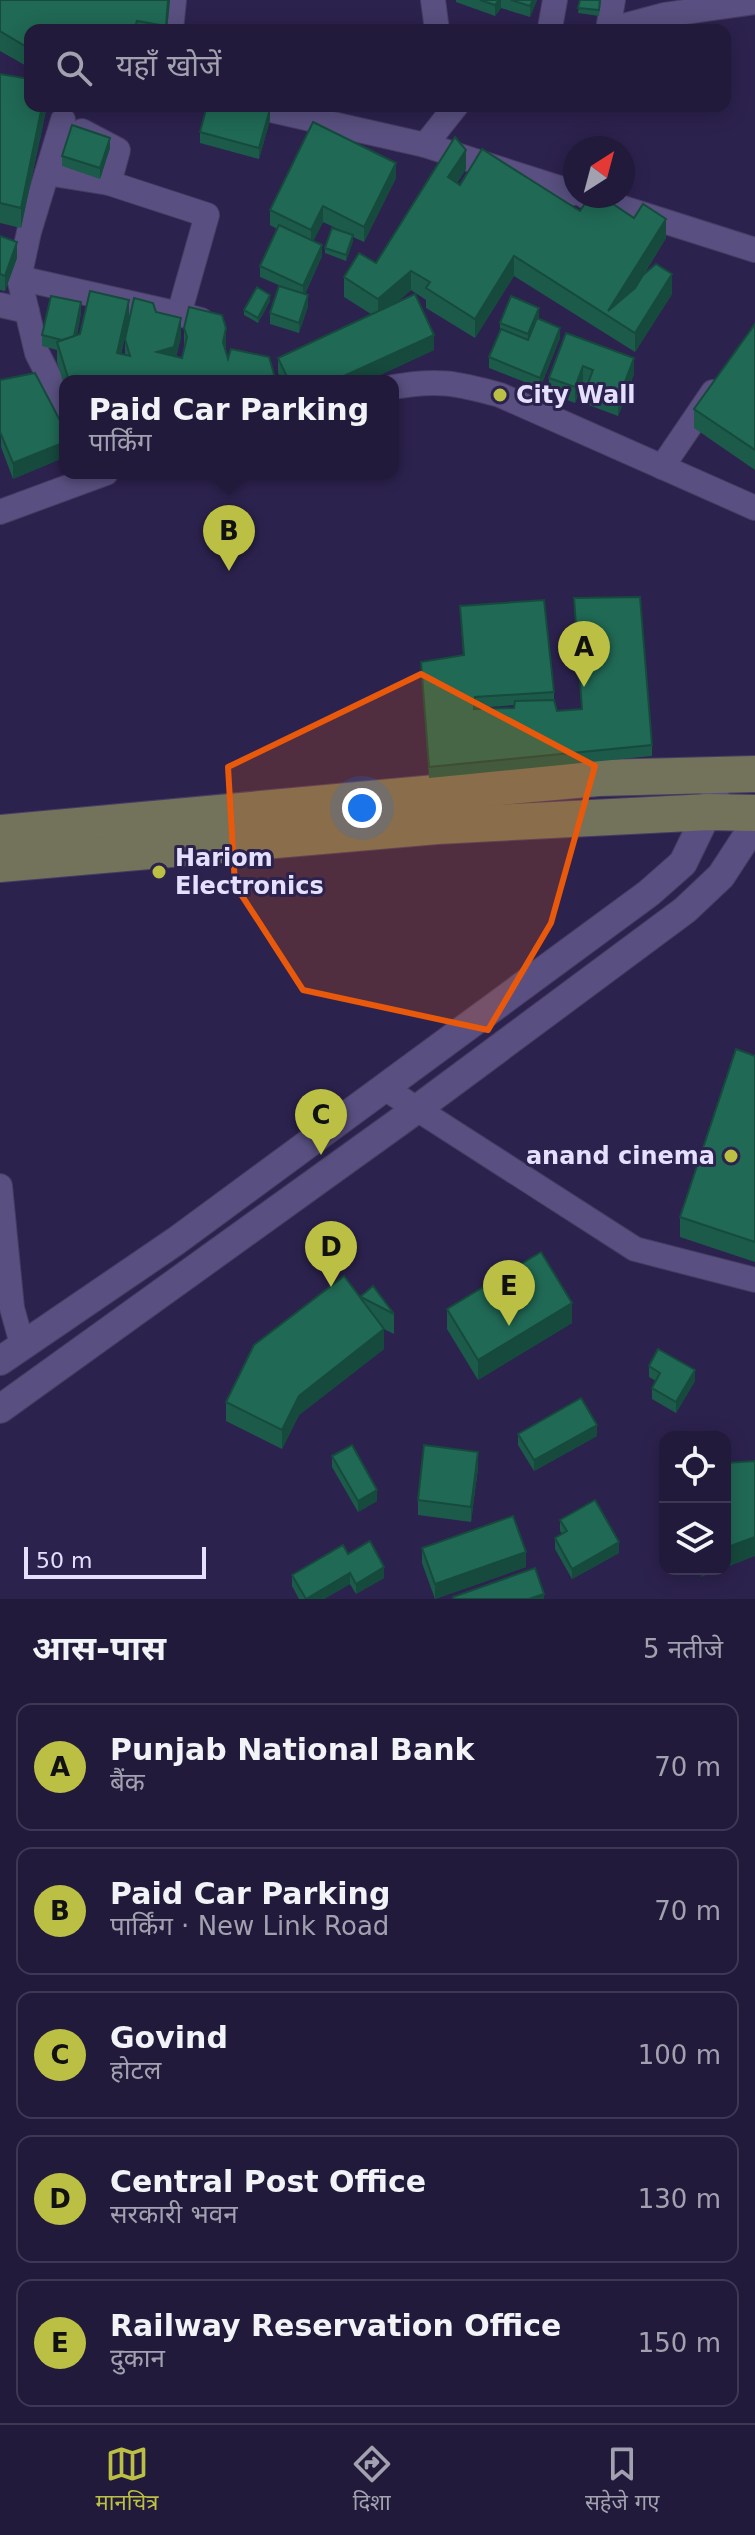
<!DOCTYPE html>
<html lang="hi">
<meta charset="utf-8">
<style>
body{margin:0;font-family:"DejaVu Sans","Noto Sans Devanagari",sans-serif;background:#2d2745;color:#f1f3f6}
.controls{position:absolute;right:24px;bottom:24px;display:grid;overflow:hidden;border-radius:16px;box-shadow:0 4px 20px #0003}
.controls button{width:72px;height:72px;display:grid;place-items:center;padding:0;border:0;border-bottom:2px solid #3e3854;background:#211a3a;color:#f1f3f6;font:40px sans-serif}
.compass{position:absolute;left:563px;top:136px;width:72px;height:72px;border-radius:50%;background:#211a3a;box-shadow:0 4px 20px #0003;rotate:36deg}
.scale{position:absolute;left:24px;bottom:20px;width:182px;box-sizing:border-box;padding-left:8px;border:4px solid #e4e0fd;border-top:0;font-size:22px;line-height:28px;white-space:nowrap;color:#e4e0fd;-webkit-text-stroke:6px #2c224e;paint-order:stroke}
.you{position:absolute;left:362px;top:808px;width:28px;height:28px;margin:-20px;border:6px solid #fff;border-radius:50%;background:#1a73e8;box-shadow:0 0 0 12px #1a73e833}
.badge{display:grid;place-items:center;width:52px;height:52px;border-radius:50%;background:#bbc044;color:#111;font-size:26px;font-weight:700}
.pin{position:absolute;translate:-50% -66px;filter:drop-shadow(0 2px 4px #0008)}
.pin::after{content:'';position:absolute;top:42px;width:28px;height:24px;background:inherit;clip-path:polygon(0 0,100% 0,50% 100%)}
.popup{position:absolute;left:59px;top:375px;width:340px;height:104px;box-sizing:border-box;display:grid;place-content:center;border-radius:16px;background:#211a3a;filter:drop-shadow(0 2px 6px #0005);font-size:26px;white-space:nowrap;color:#a2a1af}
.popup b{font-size:30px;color:#f1f3f6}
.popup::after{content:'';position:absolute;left:50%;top:100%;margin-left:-16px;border:16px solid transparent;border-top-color:#211a3a}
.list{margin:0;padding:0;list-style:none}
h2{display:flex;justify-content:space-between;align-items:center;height:104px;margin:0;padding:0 32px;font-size:34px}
h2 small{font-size:26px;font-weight:400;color:#a2a1af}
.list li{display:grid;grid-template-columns:52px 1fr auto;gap:24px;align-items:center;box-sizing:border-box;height:128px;margin:0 16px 16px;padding:0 16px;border:2px solid #3e3854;border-radius:16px}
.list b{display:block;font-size:30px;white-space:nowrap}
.list p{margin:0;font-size:26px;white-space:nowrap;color:#a2a1af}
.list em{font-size:26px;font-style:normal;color:#a2a1af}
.icon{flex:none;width:44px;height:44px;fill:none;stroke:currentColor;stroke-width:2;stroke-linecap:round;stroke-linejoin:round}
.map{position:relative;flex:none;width:755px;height:1599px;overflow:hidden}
.search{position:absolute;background:#211a3a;box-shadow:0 4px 20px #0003;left:24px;right:24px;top:24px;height:88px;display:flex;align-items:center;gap:20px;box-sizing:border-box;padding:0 28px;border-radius:16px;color:#a2a1af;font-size:30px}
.sheet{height:824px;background:#211a3a}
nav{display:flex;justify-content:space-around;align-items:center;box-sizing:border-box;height:112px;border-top:2px solid #3e3854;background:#211a3a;font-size:22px;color:#a2a1af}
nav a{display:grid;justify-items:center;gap:4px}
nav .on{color:#bbc044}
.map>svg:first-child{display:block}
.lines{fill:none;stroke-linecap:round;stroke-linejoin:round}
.minor-casing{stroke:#473c63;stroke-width:26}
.tertiary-casing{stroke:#473c63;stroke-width:30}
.primary-casing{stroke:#473c63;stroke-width:38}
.minor{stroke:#595081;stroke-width:24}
.tertiary{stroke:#595081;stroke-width:28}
.primary{stroke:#73725b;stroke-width:36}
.wall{fill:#1c5a49;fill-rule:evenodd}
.shaded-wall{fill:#164a3c}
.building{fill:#206955;stroke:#164a3c;stroke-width:2}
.marked{fill:#e8590c;fill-opacity:0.2;stroke:#e8590c;stroke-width:6;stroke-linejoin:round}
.poi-dot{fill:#bbc044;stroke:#2c224e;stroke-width:3}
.labels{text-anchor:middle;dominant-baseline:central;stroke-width:6;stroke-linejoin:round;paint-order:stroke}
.poi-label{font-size:24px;font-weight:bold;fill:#e4e0fd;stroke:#2c224e;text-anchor:start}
</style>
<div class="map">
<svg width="755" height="1599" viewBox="0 0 755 1599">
<rect width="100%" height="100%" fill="#2c224e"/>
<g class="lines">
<defs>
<g id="minor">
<polyline points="433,0 437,30"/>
<polyline points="550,28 555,0"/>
<polyline points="171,30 174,0"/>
<polyline points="608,30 664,15 755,2"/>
<polyline points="608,30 613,0"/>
<polyline points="253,106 425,145 575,193"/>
<polyline points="63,120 29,232 19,278 37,353 65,408"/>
<polyline points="425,145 456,106"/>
<polyline points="47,173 109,183 118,150 82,131"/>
<polyline points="109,183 207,215 179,314 201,320"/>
<polyline points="585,196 755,250"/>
<polyline points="19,278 179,314"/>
<polyline points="0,305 27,311"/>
<path d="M393 387C438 379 456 383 500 395L755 508"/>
<polyline points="662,467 713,392"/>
<polyline points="0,512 106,473"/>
<polyline points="386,1089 635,1249 755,1280"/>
<polyline points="0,1186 12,1308 22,1344"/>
</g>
<g id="tertiary">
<polyline points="0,1361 176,1241 649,893 683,863 715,797"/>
<polyline points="0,1409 417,1109 685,910 721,876 755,824"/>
</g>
<g id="primary">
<polyline points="0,833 598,778 755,774"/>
<polyline points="0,864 437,826 709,812 755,813"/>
</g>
</defs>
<use href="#minor" class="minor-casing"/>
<use href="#tertiary" class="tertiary-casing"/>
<use href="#primary" class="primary-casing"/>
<use href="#minor" class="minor"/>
<use href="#tertiary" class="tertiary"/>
<use href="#primary" class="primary"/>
</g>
<g class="wall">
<polygon points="0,0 170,0 167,30 30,30 30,68 0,51"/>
<polygon points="456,0 537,0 530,17 501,8 495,16 456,2"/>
<polygon points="580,0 601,0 599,16 578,13"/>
<polygon points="0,74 30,106 47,106 21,228 0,223"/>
<rect x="111" y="106" width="12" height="4"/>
<polygon points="270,120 259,159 200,143 200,132"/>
<polygon points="110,148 100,179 62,166 62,156"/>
<polygon points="466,169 457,183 460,185 580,211 666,238 635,289 672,294 635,352 514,276 475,338 426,308 426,300 411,290 396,303 434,350 367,381 282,381 278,373 278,358 371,314 344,297 344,277 376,263"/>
<polygon points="396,178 364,242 353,237 353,241 346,261 325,253 325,248 342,231 323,222 313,241 322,256 305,294 308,306 299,333 270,324 270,313 281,286 260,277 260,266 277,229 270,225 270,210"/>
<polygon points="0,236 17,258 5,291 0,290"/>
<polygon points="270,301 258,323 244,315 244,310"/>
<polygon points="156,312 181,337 176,357 182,358 184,349 184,328 226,348 226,350 228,359 276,381 65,381 65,388 57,362 57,350 42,346 42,335 81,313 77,335 129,320 121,354 125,355 125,339"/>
<polygon points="539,319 560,338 540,388 489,368 489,357 500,330 500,323"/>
<polygon points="755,324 755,470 694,428 694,409"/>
<polygon points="566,333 634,374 618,416 586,404 586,389 588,384 583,382 575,403 549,393 549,378"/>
<polygon points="0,380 65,430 65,457 13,479 1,447"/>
<path d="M574 598 652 745V756L429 778 421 662 463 655 460 606 554 692V701L557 711 582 709ZM515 705 514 708 475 709V708Z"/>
<polygon points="755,1056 755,1262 680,1237 680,1217"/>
<polygon points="360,1297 394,1314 394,1334 384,1329 384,1349 299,1415 282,1449 226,1421 226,1402"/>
<polygon points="447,1309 572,1323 478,1380 447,1329"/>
<polygon points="649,1366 695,1381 676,1413 652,1399 652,1388 656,1381 649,1377"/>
<polygon points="518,1434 597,1436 534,1471 518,1445"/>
<polygon points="332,1456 377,1501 358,1512 332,1467"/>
<polygon points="478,1468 471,1522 418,1515 418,1500"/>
<polygon points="560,1520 619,1553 572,1579 555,1549 555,1538 562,1534 560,1531"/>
<polygon points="422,1548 526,1567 435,1599 422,1563"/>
<polygon points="348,1554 384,1578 356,1594 350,1584 324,1599 299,1599 292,1586 292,1575"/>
</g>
<g class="shaded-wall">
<polygon points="168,0 170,0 167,30 166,30"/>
<polygon points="499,0 501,0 501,8 495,16 495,5"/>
<polygon points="533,0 537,0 530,17 530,6"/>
<polygon points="42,106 47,106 21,228 21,208"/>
<polygon points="270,109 270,120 259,159 259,148"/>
<polygon points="110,138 110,148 100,179 100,168"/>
<polygon points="466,150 466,169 448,197 448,177"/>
<polygon points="396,163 396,178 364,242 364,227"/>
<polygon points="323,206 323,222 311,246 311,230"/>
<polygon points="666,219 666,238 615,320 608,311"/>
<polygon points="353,235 353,241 346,261 346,255"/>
<polygon points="17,242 17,258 5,291 5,276"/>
<polygon points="322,245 322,256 303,297 303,286"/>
<polygon points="514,256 514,276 475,338 475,319"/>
<polygon points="411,271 411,290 378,319 378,299"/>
<polygon points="672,274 672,294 635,352 635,333"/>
<polygon points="270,295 270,301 258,323 258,318"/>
<polygon points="308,295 308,306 299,333 299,323"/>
<polygon points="129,300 129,320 117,373 117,353"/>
<polygon points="81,302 81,313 73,353 73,343"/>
<polygon points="539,308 539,318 528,345 528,334"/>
<polygon points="181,318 181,337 174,367 157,352"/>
<polygon points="226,328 226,348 223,361 223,342"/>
<polygon points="560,328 560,338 540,388 540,378"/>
<polygon points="434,335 434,350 367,381 333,381"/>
<polygon points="634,358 634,374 618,416 618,400"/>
<polygon points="583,366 583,382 575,403 575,387"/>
<polygon points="65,442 65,457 13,479 13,463"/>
<polygon points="572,1303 572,1323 478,1380 478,1360"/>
<polygon points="384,1329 384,1349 299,1415 282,1449 282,1430 299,1396"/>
<polygon points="695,1370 695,1381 676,1413 676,1402"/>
<polygon points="597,1425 597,1436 534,1471 534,1460"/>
<polygon points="478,1452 478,1468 471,1522 471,1507"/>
<polygon points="377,1490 377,1501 358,1512 358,1501"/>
<polygon points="755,1537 755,1556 725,1568 725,1548"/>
<polygon points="619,1542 619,1553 572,1579 572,1569"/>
<polygon points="526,1552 526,1567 435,1599 435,1584"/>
<polygon points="384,1567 384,1578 356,1594 356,1584"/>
<polygon points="701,1569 722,1569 701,1577"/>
<polygon points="350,1573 350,1584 324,1599 306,1599"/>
<polygon points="544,1594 544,1599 529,1599"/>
</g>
<g class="building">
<polygon points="0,0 168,0 166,26 137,21 134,30 30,30 30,49 0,31"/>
<polygon points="480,0 499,0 495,5"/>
<polygon points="511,0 533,0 530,6"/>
<polygon points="580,0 600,0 599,10 578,8"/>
<polygon points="0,74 30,79 30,106 42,106 21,208 0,203"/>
<polygon points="207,106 258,106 270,109 259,148 200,132"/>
<polygon points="313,122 396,163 364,227 323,206 311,230 270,210"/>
<polygon points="72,125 110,138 100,168 62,156"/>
<polygon points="455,137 466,150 448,177 460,185 482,149 580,211 590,196 601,196 634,218 643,204 666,219 608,311 635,288 643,275 656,264 672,274 635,333 514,256 475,319 426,288 430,282 411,271 378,299 344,277 359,253 376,263"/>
<polygon points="279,225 322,245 303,286 260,266"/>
<polygon points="332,228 353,235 346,255 325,248"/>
<polygon points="0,236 17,242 5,276 0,274"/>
<polygon points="279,286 308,295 299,323 270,313"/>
<polygon points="257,287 270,295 258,318 244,310"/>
<polygon points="90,291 129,300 117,353 130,356 125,339 134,298 153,303 156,312 181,318 174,347 157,352 182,358 187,337 184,328 189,307 222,315 226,328 223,342 228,359 231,349 269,357 276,381 69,381 57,342 80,334"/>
<polygon points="415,294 434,335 333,381 289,381 278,358"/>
<polygon points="51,296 81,302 74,336 62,340 42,335"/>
<polygon points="511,296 539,308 528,334 500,323"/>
<polygon points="537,318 560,328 540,378 489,357 501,329 528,340"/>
<polygon points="755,324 755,450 694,409"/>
<polygon points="566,333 634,358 618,400 586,389 593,370 583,366 575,387 549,378"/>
<polygon points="35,373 65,430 65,442 13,463 0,432 0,380"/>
<polygon points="640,597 652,745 429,767 421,662 464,655 460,606 544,600 554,692 475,697 474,709 514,708 515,701 554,700 557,711 582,709 574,598"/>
<polygon points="736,1049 755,1056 755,1242 680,1217"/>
<polygon points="541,1252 572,1303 478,1360 447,1309"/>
<polygon points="344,1276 360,1297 373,1286 394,1314 359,1296 384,1329 299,1396 282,1430 226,1402 254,1345"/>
<polygon points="658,1349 695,1370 676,1402 652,1388 660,1373 649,1366"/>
<polygon points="581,1398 597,1425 534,1460 518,1434"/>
<polygon points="352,1445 377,1490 358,1501 332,1456"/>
<polygon points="424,1445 478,1452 471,1507 418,1500"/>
<polygon points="755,1461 755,1537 725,1548 725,1463"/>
<polygon points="595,1500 619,1542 572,1569 555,1538 567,1531 560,1520"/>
<polygon points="513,1516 526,1552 435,1584 422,1548"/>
<polygon points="370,1541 384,1567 356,1584 350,1573 306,1599 292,1575 343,1545 348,1554"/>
<polygon points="535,1568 544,1594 529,1599 454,1599 453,1597"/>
</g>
<path class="marked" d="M421 674 595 766 551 923 488 1030 303 990 235 885 228 767Z"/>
<g class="poi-dot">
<circle cx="500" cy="395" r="8"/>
<circle cx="159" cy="872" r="8"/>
<circle cx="731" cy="1156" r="8"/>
</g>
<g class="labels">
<g class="poi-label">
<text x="516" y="395">City Wall</text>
<text x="175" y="858">Hariom<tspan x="175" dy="28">Electronics</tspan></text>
<text x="715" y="1156" text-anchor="end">anand cinema</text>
</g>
</g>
</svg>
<div class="controls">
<button><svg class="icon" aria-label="locate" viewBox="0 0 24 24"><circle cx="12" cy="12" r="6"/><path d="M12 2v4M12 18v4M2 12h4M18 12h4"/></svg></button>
<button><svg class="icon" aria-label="layers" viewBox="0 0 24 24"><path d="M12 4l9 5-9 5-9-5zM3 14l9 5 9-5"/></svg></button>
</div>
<svg class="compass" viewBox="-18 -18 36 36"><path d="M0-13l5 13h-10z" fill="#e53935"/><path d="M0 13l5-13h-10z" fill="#a2a1af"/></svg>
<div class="scale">50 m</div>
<div class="you"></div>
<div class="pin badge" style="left:584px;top:687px">A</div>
<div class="pin badge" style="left:229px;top:571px">B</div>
<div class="popup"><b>Paid Car Parking</b>पार्किंग</div>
<div class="pin badge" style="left:321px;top:1155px">C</div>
<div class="pin badge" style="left:331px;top:1287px">D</div>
<div class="pin badge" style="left:509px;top:1326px">E</div>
<div class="search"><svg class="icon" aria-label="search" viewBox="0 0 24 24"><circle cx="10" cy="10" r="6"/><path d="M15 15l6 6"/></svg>यहाँ खोजें</div>
</div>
<section class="sheet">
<h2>आस-पास<small>5 नतीजे</small></h2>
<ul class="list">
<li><span class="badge">A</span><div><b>Punjab National Bank</b><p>बैंक</p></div><em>70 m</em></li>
<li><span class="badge">B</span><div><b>Paid Car Parking</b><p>पार्किंग · New Link Road</p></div><em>70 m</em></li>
<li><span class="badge">C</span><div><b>Govind</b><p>होटल</p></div><em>100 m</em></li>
<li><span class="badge">D</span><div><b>Central Post Office</b><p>सरकारी भवन</p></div><em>130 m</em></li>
<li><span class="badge">E</span><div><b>Railway Reservation Office</b><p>दुकान</p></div><em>150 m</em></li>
</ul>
</section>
<nav>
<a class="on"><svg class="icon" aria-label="map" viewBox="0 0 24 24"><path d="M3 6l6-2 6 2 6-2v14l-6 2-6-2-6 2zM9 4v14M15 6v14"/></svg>मानचित्र</a>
<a><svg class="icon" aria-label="directions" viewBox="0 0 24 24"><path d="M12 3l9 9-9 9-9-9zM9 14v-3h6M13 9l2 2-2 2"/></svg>दिशा</a>
<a><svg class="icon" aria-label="saved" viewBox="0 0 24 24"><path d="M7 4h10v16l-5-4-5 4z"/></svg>सहेजे गए</a>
</nav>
